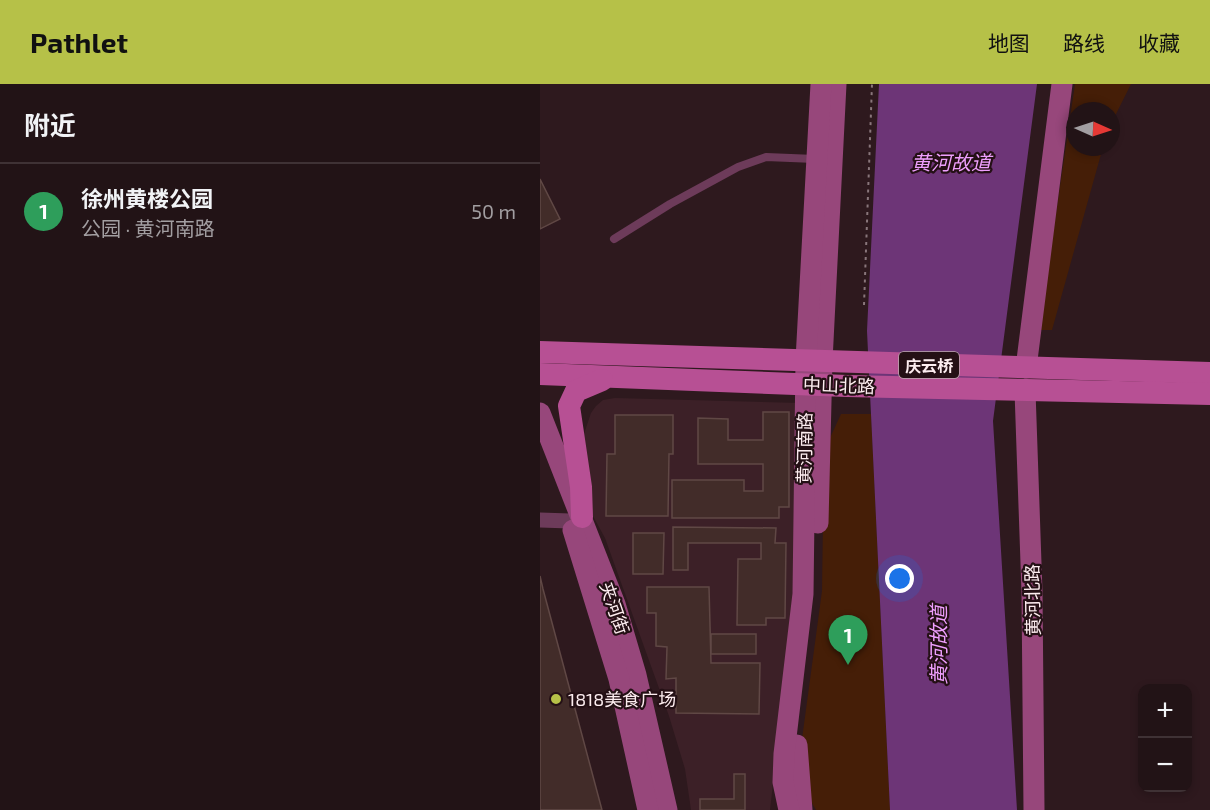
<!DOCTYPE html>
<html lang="zh">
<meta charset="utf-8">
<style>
body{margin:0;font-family:"Exo 2","Noto Sans SC",sans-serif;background:#2e2023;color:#f1f3f6}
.controls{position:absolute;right:18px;bottom:18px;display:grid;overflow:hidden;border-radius:12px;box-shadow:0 3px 9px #0003}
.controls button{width:54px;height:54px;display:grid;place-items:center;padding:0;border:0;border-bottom:2px solid #3f3235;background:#221316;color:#f1f3f6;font:30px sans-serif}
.compass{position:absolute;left:526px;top:18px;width:54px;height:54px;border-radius:50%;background:#221316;box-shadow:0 3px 9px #0003;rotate:93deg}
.you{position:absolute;left:360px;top:495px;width:21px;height:21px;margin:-15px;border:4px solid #fff;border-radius:50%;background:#1a73e8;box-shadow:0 0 0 9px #1a73e833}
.badge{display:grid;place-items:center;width:39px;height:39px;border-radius:50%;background:#b6c148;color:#fff;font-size:20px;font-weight:700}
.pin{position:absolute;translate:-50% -50px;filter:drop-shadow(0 2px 3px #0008)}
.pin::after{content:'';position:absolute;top:32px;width:21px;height:18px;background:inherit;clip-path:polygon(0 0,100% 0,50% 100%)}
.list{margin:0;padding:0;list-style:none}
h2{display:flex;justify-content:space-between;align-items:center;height:78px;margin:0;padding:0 24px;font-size:26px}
h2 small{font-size:20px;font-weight:400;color:#a29ea1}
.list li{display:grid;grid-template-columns:39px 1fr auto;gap:18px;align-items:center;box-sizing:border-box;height:96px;padding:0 24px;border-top:2px solid #3f3235}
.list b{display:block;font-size:22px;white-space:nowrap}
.list p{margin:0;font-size:20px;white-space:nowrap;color:#a29ea1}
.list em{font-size:20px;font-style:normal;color:#a29ea1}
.map{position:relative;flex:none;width:670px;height:726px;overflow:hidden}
header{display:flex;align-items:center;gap:36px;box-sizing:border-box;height:84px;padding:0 30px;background:#b6c148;color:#111}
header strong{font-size:28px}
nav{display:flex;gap:33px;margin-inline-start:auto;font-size:21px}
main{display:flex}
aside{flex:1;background:#221316}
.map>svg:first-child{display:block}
.built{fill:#3c2027}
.green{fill:#451e07}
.water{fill:#6d3577}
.building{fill:#422c29;stroke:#604845;stroke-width:1.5}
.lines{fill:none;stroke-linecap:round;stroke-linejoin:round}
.path{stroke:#89767b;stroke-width:2;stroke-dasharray:3 4.5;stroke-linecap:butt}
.lane{stroke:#6d3b5a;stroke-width:8}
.street{stroke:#6d3b5a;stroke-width:15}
.secondary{stroke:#97477b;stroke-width:21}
.primary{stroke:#b75094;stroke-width:22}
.poi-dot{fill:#b6c148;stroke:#241015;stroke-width:2}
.labels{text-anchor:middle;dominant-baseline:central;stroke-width:4.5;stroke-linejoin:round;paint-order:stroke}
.shield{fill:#241015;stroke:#bcabae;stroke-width:1.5}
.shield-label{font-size:16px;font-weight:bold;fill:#fdedf0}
.street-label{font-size:18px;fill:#fdedf0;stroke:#241015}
.poi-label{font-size:18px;fill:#fdedf0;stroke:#241015;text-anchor:start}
.water-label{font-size:20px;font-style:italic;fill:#ee9ffd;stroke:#241015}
</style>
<header>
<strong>Pathlet</strong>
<nav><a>地图</a><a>路线</a><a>收藏</a></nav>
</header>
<main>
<aside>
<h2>附近<small></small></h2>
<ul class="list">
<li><span class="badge" style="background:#2e9e5b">1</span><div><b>徐州黄楼公园</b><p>公园 · 黄河南路</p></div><em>50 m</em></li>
</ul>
</aside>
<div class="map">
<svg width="670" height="726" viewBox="0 0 670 726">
<rect width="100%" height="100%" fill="#2e191e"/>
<polygon class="built" points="75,314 261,319 255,507 230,726 151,726 145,685 129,632 65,454 48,423 43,353 51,329 56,322 63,316"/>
<g class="green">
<polygon points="535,0 591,0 571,40 571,27 535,27 535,63 563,63 512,246 499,246"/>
<polygon points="301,330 331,330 350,726 276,726 269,714 262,655 282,507 284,367"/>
</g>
<polygon class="water" points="339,0 497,0 453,337 477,726 350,726 327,247"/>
<g class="building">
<polygon points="0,95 20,135 0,145"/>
<polygon points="223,328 249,328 249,423 239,423 239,434 132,434 132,396 204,396 204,407 223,407 223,380 158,380 158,334 188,335 188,356 223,356"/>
<polygon points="75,331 133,331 133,370 129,370 128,432 66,432 67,370 75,370"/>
<polygon points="133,443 236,444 235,459 246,459 245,534 226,534 226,541 197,541 198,475 221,475 221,459 148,459 148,486 133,486"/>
<polygon points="93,449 124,449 123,490 93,490"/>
<polygon points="0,492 3,505 62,726 0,726"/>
<polygon points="107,503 169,503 171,579 220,579 219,630 136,629 136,594 126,595 127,563 116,562 116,529 107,529"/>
<rect x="171" y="550" width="45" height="20"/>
<polygon points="194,690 205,690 205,726 160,726 160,715 194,715"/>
</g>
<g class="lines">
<polyline class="path" points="324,221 332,0"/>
<polyline class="lane" points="74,155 130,120 198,83 226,73 275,75"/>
<polyline class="street" points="0,436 30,437"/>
<g class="secondary">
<polyline points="486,284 522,0"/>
<polyline points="485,307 492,508 494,726"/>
<polyline points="0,329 75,520 96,591 127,726"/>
<polyline points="278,439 282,277 296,0"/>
<polyline points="33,446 79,595 108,726"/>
<polyline points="257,661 262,726"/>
<polyline points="249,726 243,698 244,670 263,510 266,276 281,0"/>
</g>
<g class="primary">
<polyline points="0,268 670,289"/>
<polyline points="0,290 307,302 670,310"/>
<polyline points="42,433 41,403 29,322 36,307 62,296"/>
</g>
</g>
<circle class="poi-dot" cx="16" cy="615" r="6"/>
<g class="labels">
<rect class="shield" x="359" y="268" width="60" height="26" rx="4.5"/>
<g class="shield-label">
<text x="389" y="281">庆云桥</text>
</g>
<g class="street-label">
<text transform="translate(299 301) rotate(2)">中山北路</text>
<text transform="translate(264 364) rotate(-89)">黄河南路</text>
<text transform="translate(492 516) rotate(-91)">黄河北路</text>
<text transform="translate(75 524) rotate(71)">夹河街</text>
</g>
<g class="poi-label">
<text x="28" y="615">1818美食广场</text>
</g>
<g class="water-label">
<text x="411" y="78">黄河故道</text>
<text transform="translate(398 561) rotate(-90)">黄河故道</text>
</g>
</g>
</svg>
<div class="controls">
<button>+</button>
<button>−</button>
</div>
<svg class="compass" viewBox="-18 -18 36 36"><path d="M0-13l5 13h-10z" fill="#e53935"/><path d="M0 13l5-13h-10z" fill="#a29ea1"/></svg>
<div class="you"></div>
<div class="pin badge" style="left:308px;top:581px;background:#2e9e5b">1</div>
</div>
</main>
